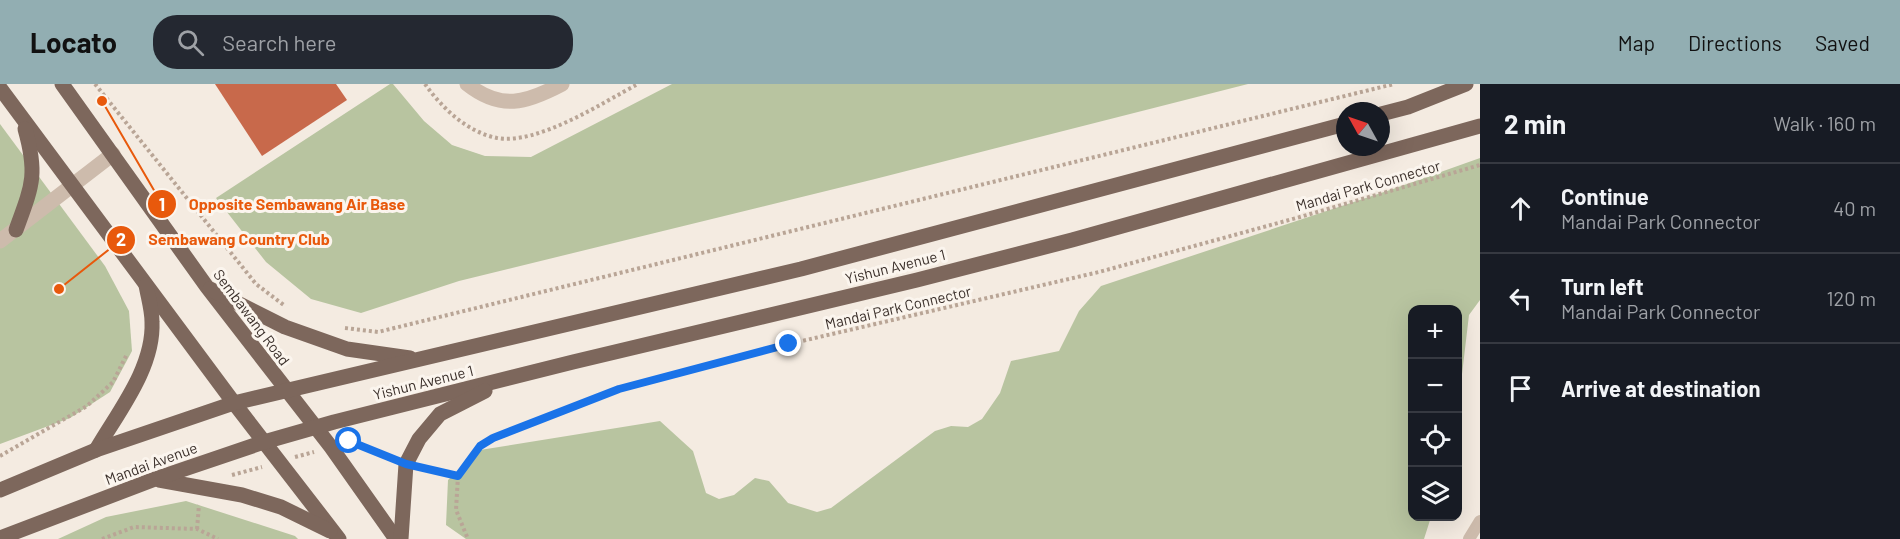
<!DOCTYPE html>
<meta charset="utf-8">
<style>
body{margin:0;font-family:Barlow,sans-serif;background:#242831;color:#f1f3f6}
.controls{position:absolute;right:18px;bottom:18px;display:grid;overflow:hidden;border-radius:12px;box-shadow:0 6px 24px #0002}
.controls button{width:54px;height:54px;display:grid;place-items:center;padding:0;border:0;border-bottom:2px solid #363941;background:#171b24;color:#f1f3f6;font:30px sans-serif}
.compass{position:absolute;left:1336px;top:18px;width:54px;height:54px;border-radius:50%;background:#171b24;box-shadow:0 6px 24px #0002;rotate:310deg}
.stop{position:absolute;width:18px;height:18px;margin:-14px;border:4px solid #1a73e8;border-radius:50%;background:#fff}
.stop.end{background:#1a73e8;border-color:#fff;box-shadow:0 2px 6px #0008}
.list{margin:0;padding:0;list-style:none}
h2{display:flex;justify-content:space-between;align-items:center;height:78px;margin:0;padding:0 24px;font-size:26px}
h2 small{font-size:20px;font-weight:400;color:#9ea1a6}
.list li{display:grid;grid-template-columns:39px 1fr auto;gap:18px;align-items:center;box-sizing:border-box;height:90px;padding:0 24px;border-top:2px solid #363941}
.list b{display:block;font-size:22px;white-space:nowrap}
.list p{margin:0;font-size:20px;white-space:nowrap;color:#9ea1a6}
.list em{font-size:20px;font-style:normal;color:#9ea1a6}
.icon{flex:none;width:33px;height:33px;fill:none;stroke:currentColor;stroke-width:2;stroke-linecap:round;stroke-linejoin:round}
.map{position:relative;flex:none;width:1480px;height:455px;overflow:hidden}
header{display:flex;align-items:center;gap:36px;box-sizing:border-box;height:84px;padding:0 30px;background:#92aeb2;color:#111}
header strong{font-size:28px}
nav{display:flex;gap:33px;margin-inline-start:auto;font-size:21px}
.search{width:420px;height:54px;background:#242831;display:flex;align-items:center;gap:15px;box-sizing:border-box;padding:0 21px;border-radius:24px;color:#9ea1a6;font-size:22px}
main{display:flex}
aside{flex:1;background:#171b24}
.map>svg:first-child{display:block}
.green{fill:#b8c4a0}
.building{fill:#c8694b}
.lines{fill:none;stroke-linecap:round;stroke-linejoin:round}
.path{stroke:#b9a596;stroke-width:4;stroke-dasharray:3 3;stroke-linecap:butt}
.lane{stroke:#cdbbac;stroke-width:12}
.street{stroke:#cdbbac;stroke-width:15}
.primary{stroke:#7d675c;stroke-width:15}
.route{stroke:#1a73e8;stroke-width:8}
.labels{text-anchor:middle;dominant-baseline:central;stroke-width:6;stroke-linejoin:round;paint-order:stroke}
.street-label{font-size:15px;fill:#3b302b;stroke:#fbf5ee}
.leader{fill:none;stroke:#e8590c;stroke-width:2}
.callout-dot{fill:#e8590c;stroke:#fbf5ee;stroke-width:2}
.mark-label{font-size:18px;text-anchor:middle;font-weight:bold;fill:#fff}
.callout-label{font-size:16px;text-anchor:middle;font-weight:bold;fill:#e8590c;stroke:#fbf5ee;stroke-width:6;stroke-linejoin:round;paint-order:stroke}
</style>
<header>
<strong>Locato</strong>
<div class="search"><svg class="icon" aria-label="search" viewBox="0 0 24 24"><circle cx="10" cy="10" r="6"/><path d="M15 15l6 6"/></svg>Search here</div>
<nav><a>Map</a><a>Directions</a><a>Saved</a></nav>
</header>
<main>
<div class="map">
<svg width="1480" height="455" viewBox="0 0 1480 455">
<rect width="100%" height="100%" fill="#f4ebe1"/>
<g class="green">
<polygon points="390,0 393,0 424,37 452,61 485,72 531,73 672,0 1248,0 875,95 459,197 361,229 311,215 266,178 216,114"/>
<polygon points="0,40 105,182 129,227 132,267 110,308 70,334 0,360"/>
<polygon points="1480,74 1480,216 1469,231 1458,324 1458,225 1412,225 1412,432 1431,433 1424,455 466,455 446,441 448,396 480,366 660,337 693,367 706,409 719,415 734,411 755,394 769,397 788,419 817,428 831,424 935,347 951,342 968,343 982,335 1000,309 1011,277 1059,267 1079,227 1101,202 1393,105"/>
<polygon points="186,417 295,452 298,455 58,455 106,433"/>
</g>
<polygon class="building" points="215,0 336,0 347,16 262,72"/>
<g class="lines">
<g class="path">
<polyline points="95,0 256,200 285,222"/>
<path d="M425 0C442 24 467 48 497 54 538 61 602 19 638 0"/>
<polyline points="345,244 378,248 1394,0"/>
<polyline points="350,357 390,374"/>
<polyline points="0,372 87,322 113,298 127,270"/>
<polyline points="295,373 314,368"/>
<polyline points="423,384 458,392"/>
<polyline points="232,391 262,383"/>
<polyline points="458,392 480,362 493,354 619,305 789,260 1099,188 1300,133 1480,81"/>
<polyline points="458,392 456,426 468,455"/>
<polyline points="197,445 199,421"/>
<polyline points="102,455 134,443 197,445 218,455"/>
</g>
<polyline class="lane" points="1469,455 1480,437"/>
<g class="street">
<path d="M467 0C501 27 526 19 562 0"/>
<polyline points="0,157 113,70"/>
</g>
<g class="primary">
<polyline points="62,0 207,203 331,363 396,455"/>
<polyline points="0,4 234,319 339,455"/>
<polyline points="1381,30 1408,23 1466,0"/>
<path d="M16 146C32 102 38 91 25 45"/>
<polyline points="210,205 285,243 347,265 410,274"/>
<path d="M96 366C118 328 154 284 152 238 152 226 148 213 146 201"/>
<polyline points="159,396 242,411 281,423 330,447"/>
<polyline points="0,406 96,366 234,319 801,185 1345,40"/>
<polyline points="0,454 155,395 264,358 334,338 573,278 917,196 1072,156 1480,42"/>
<polyline points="401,455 406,380 419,355 440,330 485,307"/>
</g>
</g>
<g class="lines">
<polyline class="route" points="349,357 406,380 458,392 480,362 493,354 619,305 789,260"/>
</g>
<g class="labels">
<g class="street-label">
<text transform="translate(1368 101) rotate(-16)">Mandai Park Connector</text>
<text transform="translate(895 182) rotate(-14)">Yishun Avenue 1</text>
<text transform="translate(898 223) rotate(-13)">Mandai Park Connector</text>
<text transform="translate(252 233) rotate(53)">Sembawang Road</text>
<text transform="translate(423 298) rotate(-14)">Yishun Avenue 1</text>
<text transform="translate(151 379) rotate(-20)">Mandai Avenue</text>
</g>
</g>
<path class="leader" d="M102 17L162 120M59 205L121 156"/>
<g class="callout-dot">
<circle cx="102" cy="17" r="6"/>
<circle cx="59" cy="205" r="6"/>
<circle cx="162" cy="120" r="15"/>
<circle cx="121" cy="156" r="15"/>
</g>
<g class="mark-label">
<text x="162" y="127">1</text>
<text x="121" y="162">2</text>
</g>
<g class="callout-label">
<text x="297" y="126">Opposite Sembawang Air Base</text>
<text x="239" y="161">Sembawang Country Club</text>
</g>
</svg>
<div class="controls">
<button>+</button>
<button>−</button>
<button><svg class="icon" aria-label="locate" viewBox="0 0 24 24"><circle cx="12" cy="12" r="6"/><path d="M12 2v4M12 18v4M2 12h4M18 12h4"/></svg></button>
<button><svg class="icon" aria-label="layers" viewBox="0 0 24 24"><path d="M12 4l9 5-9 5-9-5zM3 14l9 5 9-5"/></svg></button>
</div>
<svg class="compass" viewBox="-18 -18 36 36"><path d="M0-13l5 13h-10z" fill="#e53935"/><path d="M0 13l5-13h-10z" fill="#9ea1a6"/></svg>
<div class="stop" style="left:349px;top:357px"></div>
<div class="stop end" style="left:789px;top:260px"></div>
</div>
<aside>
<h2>2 min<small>Walk · 160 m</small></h2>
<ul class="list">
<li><svg class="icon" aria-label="ahead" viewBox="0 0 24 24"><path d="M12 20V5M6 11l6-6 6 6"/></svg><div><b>Continue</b><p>Mandai Park Connector</p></div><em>40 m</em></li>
<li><svg class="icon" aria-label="left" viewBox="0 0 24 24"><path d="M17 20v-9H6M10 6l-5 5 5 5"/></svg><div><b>Turn left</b><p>Mandai Park Connector</p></div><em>120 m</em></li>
<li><svg class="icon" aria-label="arrive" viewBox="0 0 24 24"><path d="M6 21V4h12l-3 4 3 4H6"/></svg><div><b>Arrive at destination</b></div></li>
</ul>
</aside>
</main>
